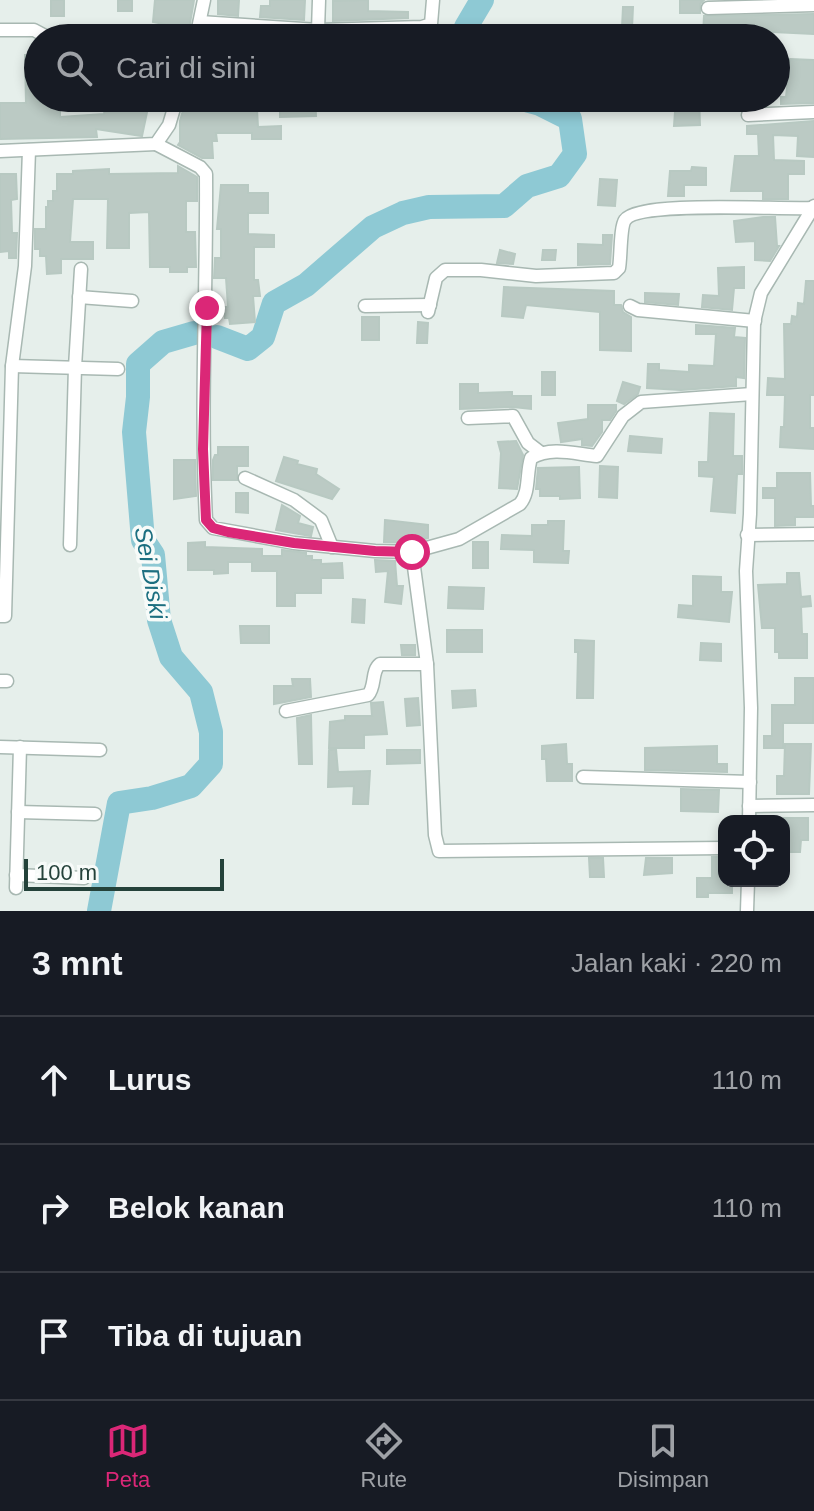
<!DOCTYPE html>
<html lang="id">
<meta charset="utf-8">
<style>
body{margin:0;font-family:Arial,sans-serif;background:#242831;color:#f1f3f6}
.controls{position:absolute;right:24px;bottom:24px;display:grid;overflow:hidden;border-radius:16px;box-shadow:0 4px 12px #0003}
.controls button{width:72px;height:72px;display:grid;place-items:center;padding:0;border:0;border-bottom:2px solid #363941;background:#171b24;color:#f1f3f6;font:40px sans-serif}
.scale{position:absolute;left:24px;bottom:20px;width:200px;box-sizing:border-box;padding-left:8px;border:4px solid #24423a;border-top:0;font-size:22px;line-height:28px;white-space:nowrap;color:#24423a;-webkit-text-stroke:6px #f7fbf9;paint-order:stroke}
.stop{position:absolute;width:24px;height:24px;margin:-18px;border:6px solid #db2777;border-radius:50%;background:#fff}
.stop.end{background:#db2777;border-color:#fff;box-shadow:0 2px 8px #0008}
.list{margin:0;padding:0;list-style:none}
h2{display:flex;justify-content:space-between;align-items:center;height:104px;margin:0;padding:0 32px;font-size:34px}
h2 small{font-size:26px;font-weight:400;color:#9ea1a6}
.list li{display:grid;grid-template-columns:52px 1fr auto;gap:24px;align-items:center;box-sizing:border-box;height:128px;padding:0 32px;border-top:2px solid #363941}
.list b{display:block;font-size:30px;white-space:nowrap}
.list em{font-size:26px;font-style:normal;color:#9ea1a6}
.icon{flex:none;width:44px;height:44px;fill:none;stroke:currentColor;stroke-width:2;stroke-linecap:round;stroke-linejoin:round}
.map{position:relative;flex:none;width:814px;height:911px;overflow:hidden}
.search{position:absolute;background:#171b24;box-shadow:0 4px 12px #0003;left:24px;right:24px;top:24px;height:88px;display:flex;align-items:center;gap:20px;box-sizing:border-box;padding:0 28px;border-radius:44px;color:#9ea1a6;font-size:30px}
.sheet{height:488px;background:#171b24}
nav{display:flex;justify-content:space-around;align-items:center;box-sizing:border-box;height:112px;border-top:2px solid #363941;background:#171b24;font-size:22px;color:#9ea1a6}
nav a{display:grid;justify-items:center;gap:4px}
nav .on{color:#db2777}
.map>svg:first-child{display:block}
.lines{fill:none;stroke-linecap:round;stroke-linejoin:round}
.river{stroke:#8ec9d4;stroke-width:24}
.building{fill:#bbcac4;stroke:#b8c9c2;stroke-width:2}
.minor-casing{stroke:#a8b8b2;stroke-width:15}
.minor{stroke:#fff;stroke-width:12}
.route{stroke:#db2777;stroke-width:10}
.labels{text-anchor:middle;dominant-baseline:central;stroke-width:7;stroke-linejoin:round;paint-order:stroke}
.water-label{font-size:24px;font-style:italic;fill:#1c6f80;stroke:#f7fbf9}
</style>
<div class="map">
<svg width="814" height="911" viewBox="0 0 814 911">
<rect width="100%" height="100%" fill="#e6efeb"/>
<g class="lines">
<g class="river">
<polyline points="466,38 466,27 482,0"/>
<polyline points="217,337 248,349 263,337 274,303 306,285 373,227 403,213 429,207 504,206 527,186 559,176 575,154 570,119 540,104 518,98"/>
<polyline points="99,911 119,803 152,798 191,786 211,764 211,732 201,692 171,657 159,620 153,555 143,540 134,432 138,397 138,364 163,342 194,333"/>
</g>
</g>
<g class="building">
<rect x="51" y="0" width="13" height="16"/>
<rect x="118" y="0" width="14" height="11"/>
<polygon points="155,0 194,0 189,29 153,22"/>
<polygon points="218,0 239,0 238,16 218,14"/>
<polygon points="270,0 305,0 304,20 260,17 261,6 270,6"/>
<polygon points="368,0 368,11 408,12 408,18 333,21 333,1"/>
<polygon points="680,0 704,0 700,4 700,13 680,13"/>
<polygon points="623,7 633,7 632,28 622,28"/>
<polygon points="814,14 814,34 751,31 751,37 703,36 704,16"/>
<polygon points="25,55 38,55 38,102 60,101 60,117 104,114 107,98 150,98 142,136 96,129 97,137 0,139 0,103 26,103"/>
<polygon points="790,59 814,60 814,103 781,104 781,97 786,97"/>
<polygon points="196,98 216,98 218,110 257,109 258,127 281,126 281,139 252,139 252,133 216,133 217,141 212,141 213,158 202,158 178,145 180,142 180,121 184,107 196,106"/>
<polygon points="280,98 315,98 316,116 280,117"/>
<polygon points="676,98 699,98 700,125 674,126"/>
<polygon points="814,121 814,157 797,156 798,136 773,135 774,160 804,161 804,174 788,174 788,199 763,199 763,191 731,191 735,156 759,156 758,134 747,134 747,126"/>
<polygon points="178,166 197,177 197,201 186,201 186,232 195,232 196,267 187,267 187,272 170,272 170,267 150,267 149,212 129,213 129,248 107,248 108,199 73,199 70,242 93,242 93,259 61,259 61,273 47,274 46,256 40,256 40,249 35,249 35,229 46,229 46,207 48,207 48,201 53,201 53,191 57,191 57,174 73,174 73,171 109,169 109,174 178,173"/>
<polygon points="692,167 706,168 706,185 684,185 684,196 668,196 670,171 691,171"/>
<polygon points="0,174 16,174 17,199 11,200 12,233 17,233 16,258 9,258 9,251 0,252"/>
<polygon points="600,179 617,180 615,206 598,205"/>
<polygon points="221,185 248,185 248,193 268,193 268,213 248,213 248,234 274,235 274,247 254,247 254,280 258,280 260,296 253,296 255,322 230,324 229,318 225,318 224,307 228,307 226,278 214,278 215,258 221,258 221,229 217,229"/>
<polygon points="763,217 775,217 777,246 779,246 770,261 755,260 755,241 736,242 734,221"/>
<polygon points="603,235 612,235 610,264 578,265 578,244 603,245"/>
<polygon points="500,250 515,254 513,264 497,263"/>
<polygon points="543,250 556,250 555,260 542,260"/>
<polygon points="744,267 744,288 734,288 732,310 702,307 703,295 719,296 718,268"/>
<polygon points="806,281 814,281 814,395 810,395 810,428 814,428 814,449 780,447 781,427 784,427 785,395 767,395 768,378 785,379 784,324 791,324 792,316 797,317 798,303 804,304"/>
<polygon points="504,287 614,291 614,305 621,305 623,312 631,317 631,351 600,350 600,312 526,305 523,318 502,316"/>
<polygon points="645,293 679,294 678,305 645,302"/>
<rect x="362" y="317" width="17" height="23"/>
<polygon points="418,322 428,323 427,343 417,343"/>
<polygon points="696,325 735,328 734,337 745,338 744,378 736,377 736,386 681,390 647,388 648,364 659,364 659,370 689,372 689,365 714,366 716,334 696,334"/>
<rect x="542" y="372" width="13" height="23"/>
<polygon points="623,382 640,387 638,394 624,404 617,401"/>
<polygon points="460,384 478,384 478,393 512,392 512,396 531,396 531,409 513,407 460,409"/>
<polygon points="588,405 616,405 616,411 610,420 602,420 602,432 592,446 582,445 582,439 561,442 558,423 588,419"/>
<polygon points="710,413 734,414 733,456 742,456 742,474 737,474 735,513 711,511 714,477 699,476 699,462 708,462"/>
<polygon points="630,436 662,439 661,453 628,451"/>
<polygon points="516,441 523,455 517,489 499,488 501,453 498,442"/>
<polygon points="218,447 248,447 248,466 237,466 237,480 213,480 213,460 215,455 218,455"/>
<polygon points="284,457 298,461 297,464 317,469 316,474 339,489 332,499 276,481"/>
<polygon points="174,460 195,460 196,496 174,499"/>
<polygon points="600,466 618,467 617,498 599,497"/>
<polygon points="579,467 580,498 560,499 560,496 540,496 540,489 536,489 538,468"/>
<polygon points="777,473 810,473 811,506 814,506 814,517 795,517 795,525 775,526 775,498 763,498 763,488 777,488"/>
<polygon points="236,493 248,493 248,513 236,512"/>
<polygon points="282,505 300,516 298,523 313,527 311,536 276,530"/>
<polygon points="385,520 428,525 428,538 411,543 384,542"/>
<polygon points="548,521 564,521 563,551 569,551 568,563 534,562 534,550 501,549 502,535 532,536 532,525 548,525"/>
<polygon points="205,542 205,547 262,549 262,556 282,556 282,550 306,553 306,556 312,556 312,560 321,560 321,564 342,563 343,578 321,578 321,593 295,593 295,606 277,606 277,571 252,571 252,562 228,562 228,573 214,574 214,570 188,570 188,543"/>
<rect x="473" y="542" width="15" height="26"/>
<polygon points="375,560 395,561 397,586 403,586 401,604 385,602 388,571 376,572"/>
<polygon points="787,573 799,573 801,597 810,596 811,606 801,607 802,634 807,634 807,658 779,658 779,652 775,652 775,628 762,628 758,585 787,584"/>
<polygon points="693,576 721,577 721,592 732,592 729,622 678,617 679,605 693,606"/>
<polygon points="449,587 484,588 483,609 448,608"/>
<polygon points="353,599 365,600 364,623 352,622"/>
<polygon points="240,626 269,626 269,643 241,643"/>
<rect x="447" y="630" width="35" height="22"/>
<polygon points="575,640 594,641 593,698 577,698 578,652 575,652"/>
<polygon points="701,643 721,644 721,661 700,660"/>
<polygon points="401,645 415,645 415,655 402,655"/>
<polygon points="795,678 814,678 813,723 783,723 783,748 764,748 764,736 772,736 772,705 795,705"/>
<polygon points="292,679 310,679 311,697 274,704 274,686 293,686"/>
<polygon points="475,690 476,706 453,708 452,691"/>
<polygon points="418,698 420,725 407,726 405,699"/>
<polygon points="383,702 387,734 364,735 364,748 329,748 330,722 345,720 345,716 372,716 371,703"/>
<polygon points="311,715 312,764 299,764 297,718"/>
<polygon points="566,744 567,764 572,764 572,781 547,781 546,759 542,759 542,746"/>
<polygon points="785,744 811,744 809,794 777,794 777,776 784,776"/>
<polygon points="717,746 717,764 727,764 727,772 645,770 645,748"/>
<polygon points="336,749 338,772 370,771 368,804 353,804 354,786 328,787 329,750"/>
<polygon points="387,750 420,750 420,763 387,764"/>
<polygon points="681,789 719,790 718,812 681,811"/>
<polygon points="784,818 808,818 808,840 801,840 800,852 787,852"/>
<polygon points="712,857 724,857 724,881 732,881 732,893 708,893 708,897 697,897 697,878 712,878"/>
<polygon points="589,858 603,858 604,877 590,877"/>
<polygon points="646,858 672,858 672,873 644,875"/>
</g>
<g class="lines">
<defs>
<g id="minor">
<polyline points="708,8 814,5"/>
<polyline points="200,22 318,30 422,27 431,24 433,0"/>
<polyline points="0,30 34,30 49,38"/>
<polyline points="318,30 319,0"/>
<polyline points="196,38 204,0"/>
<polyline points="748,115 814,112"/>
<path d="M156 144 200 167 206 174C207 289 200 405 206 520L213 528 294 543 375 551 412 552 459 539 520 504C530 492 526 474 531 458 552 446 575 454 597 456L623 416 641 402 752 394"/>
<polyline points="0,151 156,144 169,125 177,98"/>
<polyline points="79,297 132,301"/>
<polyline points="365,306 430,305"/>
<polyline points="630,306 638,310 755,321"/>
<path d="M428 312 436 278 445 270H481L536 276 614 273 619 268C621 258 620 227 625 220 638 200 782 210 812 208"/>
<polyline points="12,366 118,369"/>
<polyline points="468,418 513,416 528,443 541,453"/>
<polyline points="245,478 294,500 321,520 332,547"/>
<polyline points="747,535 814,534"/>
<polyline points="70,545 75,367 81,269"/>
<polyline points="412,552 427,664 435,835 439,851 724,848"/>
<polyline points="0,616 5,616 12,366 25,266 29,150"/>
<polyline points="0,681 7,681"/>
<path d="M286 711 368 695C376 686 371 671 380 664H427"/>
<polyline points="0,747 100,750"/>
<polyline points="583,777 750,782"/>
<polyline points="749,806 814,805"/>
<polyline points="18,812 95,814"/>
<polyline points="749,821 751,708 746,571 750,514 754,322 761,293 814,206"/>
<polyline points="16,875 84,878"/>
<polyline points="16,888 20,747"/>
<polyline points="747,911 748,881"/>
</g>
</defs>
<use href="#minor" class="minor-casing"/>
<use href="#minor" class="minor"/>
</g>
<g class="lines">
<polyline class="route" points="207,308 203,449 206,520 213,528 228,532 294,543 375,551 412,552"/>
</g>
<g class="labels">
<g class="water-label">
<text transform="translate(151 573) rotate(80)">Sei Diski</text>
</g>
</g>
</svg>
<div class="controls">
<button><svg class="icon" aria-label="locate" viewBox="0 0 24 24"><circle cx="12" cy="12" r="6"/><path d="M12 2v4M12 18v4M2 12h4M18 12h4"/></svg></button>
</div>
<div class="scale">100 m</div>
<div class="stop" style="left:412px;top:552px"></div>
<div class="stop end" style="left:207px;top:308px"></div>
<div class="search"><svg class="icon" aria-label="search" viewBox="0 0 24 24"><circle cx="10" cy="10" r="6"/><path d="M15 15l6 6"/></svg>Cari di sini</div>
</div>
<section class="sheet">
<h2>3 mnt<small>Jalan kaki · 220 m</small></h2>
<ul class="list">
<li><svg class="icon" aria-label="ahead" viewBox="0 0 24 24"><path d="M12 20V5M6 11l6-6 6 6"/></svg><div><b>Lurus</b></div><em>110 m</em></li>
<li><svg class="icon" aria-label="right" viewBox="0 0 24 24"><path d="M7 20v-9h11M14 6l5 5-5 5"/></svg><div><b>Belok kanan</b></div><em>110 m</em></li>
<li><svg class="icon" aria-label="arrive" viewBox="0 0 24 24"><path d="M6 21V4h12l-3 4 3 4H6"/></svg><div><b>Tiba di tujuan</b></div></li>
</ul>
</section>
<nav>
<a class="on"><svg class="icon" aria-label="map" viewBox="0 0 24 24"><path d="M3 6l6-2 6 2 6-2v14l-6 2-6-2-6 2zM9 4v14M15 6v14"/></svg>Peta</a>
<a><svg class="icon" aria-label="directions" viewBox="0 0 24 24"><path d="M12 3l9 9-9 9-9-9zM9 14v-3h6M13 9l2 2-2 2"/></svg>Rute</a>
<a><svg class="icon" aria-label="saved" viewBox="0 0 24 24"><path d="M7 4h10v16l-5-4-5 4z"/></svg>Disimpan</a>
</nav>
